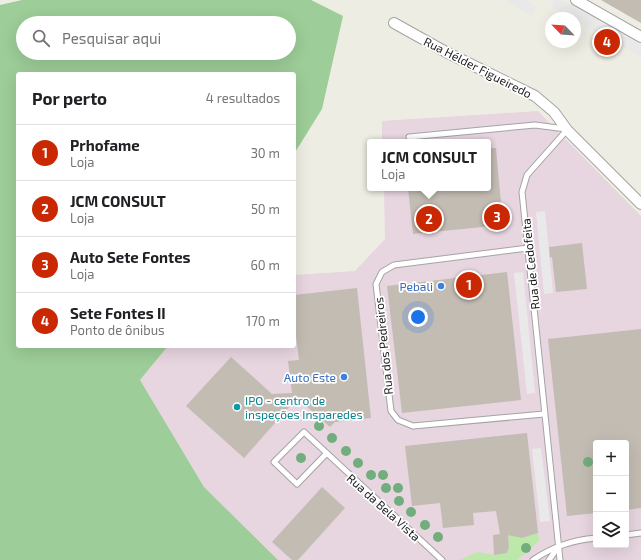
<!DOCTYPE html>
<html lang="pt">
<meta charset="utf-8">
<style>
body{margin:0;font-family:"Exo 2",sans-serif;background:#f2f2f2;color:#202124}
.controls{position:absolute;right:12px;bottom:12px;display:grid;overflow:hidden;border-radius:4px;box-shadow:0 4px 16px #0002}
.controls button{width:36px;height:36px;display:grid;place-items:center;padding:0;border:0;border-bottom:1px solid #e0e0e0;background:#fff;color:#202124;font:20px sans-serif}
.compass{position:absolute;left:545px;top:12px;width:36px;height:36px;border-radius:50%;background:#fff;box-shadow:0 4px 16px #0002;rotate:295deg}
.you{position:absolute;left:418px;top:317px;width:14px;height:14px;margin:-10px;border:3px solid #fff;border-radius:50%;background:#1a73e8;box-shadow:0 0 0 6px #1a73e833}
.badge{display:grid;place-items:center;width:26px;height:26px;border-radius:50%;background:#c92802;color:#fff;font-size:13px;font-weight:700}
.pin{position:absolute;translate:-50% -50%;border:2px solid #fff;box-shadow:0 1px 4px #0006}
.popup{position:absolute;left:367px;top:139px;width:124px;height:52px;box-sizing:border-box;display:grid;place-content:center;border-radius:4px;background:#fff;filter:drop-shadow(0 1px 3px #0005);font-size:13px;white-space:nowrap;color:#757577}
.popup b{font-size:15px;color:#202124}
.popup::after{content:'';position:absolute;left:50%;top:100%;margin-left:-8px;border:8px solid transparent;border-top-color:#fff}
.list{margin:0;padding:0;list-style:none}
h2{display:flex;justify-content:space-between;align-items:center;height:52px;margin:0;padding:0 16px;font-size:17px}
h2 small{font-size:13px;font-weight:400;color:#757577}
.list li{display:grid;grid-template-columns:26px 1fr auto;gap:12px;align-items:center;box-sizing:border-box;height:56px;padding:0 16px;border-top:1px solid #e0e0e0}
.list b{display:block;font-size:15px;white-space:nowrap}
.list p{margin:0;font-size:13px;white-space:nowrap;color:#757577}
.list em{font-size:13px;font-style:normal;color:#757577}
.icon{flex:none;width:22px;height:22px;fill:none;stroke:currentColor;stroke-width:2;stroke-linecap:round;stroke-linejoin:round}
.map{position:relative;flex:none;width:641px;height:560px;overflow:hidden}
.search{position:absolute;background:#fff;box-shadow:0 4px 16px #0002;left:16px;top:16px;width:280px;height:44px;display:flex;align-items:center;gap:10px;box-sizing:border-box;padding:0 14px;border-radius:22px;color:#757577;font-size:15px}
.panel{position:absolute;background:#fff;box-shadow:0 4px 16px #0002;left:16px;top:72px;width:280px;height:276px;border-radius:4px}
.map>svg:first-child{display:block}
.industrial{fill:#e7d5e0;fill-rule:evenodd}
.grass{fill:#bce8a9}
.forest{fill:#9dcd98;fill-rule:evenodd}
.parking{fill:#e9e9e9}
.building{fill:#c3bcb3}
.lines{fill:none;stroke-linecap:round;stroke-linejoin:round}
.service-casing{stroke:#a4a4a4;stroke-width:7}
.minor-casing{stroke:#a4a4a4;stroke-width:12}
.service{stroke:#fff;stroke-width:5}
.minor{stroke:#fff;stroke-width:10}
.tree{fill:#72ae7d}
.shop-dot{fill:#3f7fe0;stroke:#fff;stroke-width:1.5}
.culture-dot{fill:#0f9aa8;stroke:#fff;stroke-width:1.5}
.labels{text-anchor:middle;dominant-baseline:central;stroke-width:3.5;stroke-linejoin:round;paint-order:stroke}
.street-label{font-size:12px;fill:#1d1d1d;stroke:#fff}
.shop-label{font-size:12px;fill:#366cbe;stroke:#fff;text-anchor:end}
.culture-label{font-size:12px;fill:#0d838f;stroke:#fff;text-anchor:start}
</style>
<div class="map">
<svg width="641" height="560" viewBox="0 0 641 560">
<rect width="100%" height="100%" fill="#eeede3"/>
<path class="industrial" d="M538 111 641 216V560H278L204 487 140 380 168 346H294V275L355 271 385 239 384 188H488V142H382V121ZM596 443H626V545H596Z"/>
<polygon class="grass" points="508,533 522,538 538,533 539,541 517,560 459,560 478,552 495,555 507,553 509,547"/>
<path class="forest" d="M22 0H311L343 16 322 109 294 154V74H18V346H168L140 380 204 487 278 560H0V5ZM23 23H289V53H23Z"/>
<g class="parking">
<polygon points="504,0 525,0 536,7 531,16"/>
<polygon points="554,0 563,0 641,45 641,57 551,6"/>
<polygon points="545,211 553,293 544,294 536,212"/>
<polygon points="523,272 535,393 527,394 514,273"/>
<polygon points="541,448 550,521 540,522 532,449"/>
</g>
<g class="building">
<polygon points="601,0 641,0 641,23"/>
<polygon points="488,148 496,148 503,225 413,234 408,188 488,188"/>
<polygon points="582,243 587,289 556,292 552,257 550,258 549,247"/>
<polygon points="507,272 521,400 402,413 387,286"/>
<polygon points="357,288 371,418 335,422 330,427 297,398 244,458 186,406 231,357 272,394 292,393 288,361 299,360 296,336 294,332 294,295"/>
<polygon points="641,329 641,508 626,510 626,443 596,443 596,513 567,516 548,339"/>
<polygon points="527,433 538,533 522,538 508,535 509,547 507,553 494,555 493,535 500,534 496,511 473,513 474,525 443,528 440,503 412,506 405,446"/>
<polygon points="322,487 345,508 298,560 292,560 272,542"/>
</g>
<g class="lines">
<defs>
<g id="service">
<polyline points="409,137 535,125 566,129"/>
<polyline points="528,248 394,265 382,272 376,284 391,411 398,420 413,426 544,414"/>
<polyline points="326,454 297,484 274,462 304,432 442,560"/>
<polyline points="626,535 641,533"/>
<path d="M533 560C552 547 573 540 596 538"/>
<polyline points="549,560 559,546"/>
<polyline points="560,560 522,192 527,175 567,130"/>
</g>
<g id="minor">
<polyline points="576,0 641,37"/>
<polyline points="394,23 446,52 535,96 554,112 567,130 641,204"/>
</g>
</defs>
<use href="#service" class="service-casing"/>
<use href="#minor" class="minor-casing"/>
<use href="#service" class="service"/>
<use href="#minor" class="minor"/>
</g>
<g class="tree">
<circle cx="319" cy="426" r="5"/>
<circle cx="332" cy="438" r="5"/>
<circle cx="346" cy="451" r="5"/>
<circle cx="301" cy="458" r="5"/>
<circle cx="588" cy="462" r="5"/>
<circle cx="358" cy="463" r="5"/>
<circle cx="371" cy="475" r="5"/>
<circle cx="383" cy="475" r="5"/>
<circle cx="386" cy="488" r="5"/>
<circle cx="398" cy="488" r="5"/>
<circle cx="399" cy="501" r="5"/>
<circle cx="411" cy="512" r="5"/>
<circle cx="425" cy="525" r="5"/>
<circle cx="438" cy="537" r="5"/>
<circle cx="526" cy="548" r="5"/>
</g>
<g class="shop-dot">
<circle cx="441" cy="286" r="4"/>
<circle cx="344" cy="377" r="4"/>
</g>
<circle class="culture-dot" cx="237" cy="407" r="4"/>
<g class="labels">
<g class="street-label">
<text transform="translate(478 67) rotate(27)">Rua Hélder Figueiredo</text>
<text transform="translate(530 264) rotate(-96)">Rua de Cedofeita</text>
<text transform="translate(383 346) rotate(-96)">Rua dos Pedreiros</text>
<text transform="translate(384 507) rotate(42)">Rua da Bela Vista</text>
</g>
<g class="shop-label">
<text x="433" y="286">Pebali</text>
<text x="336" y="377">Auto Este</text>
</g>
<g class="culture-label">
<text x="245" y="400">IPO - centro de<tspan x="245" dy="14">inspeções Insparedes</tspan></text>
</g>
</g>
</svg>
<div class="controls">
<button>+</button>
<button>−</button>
<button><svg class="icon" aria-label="layers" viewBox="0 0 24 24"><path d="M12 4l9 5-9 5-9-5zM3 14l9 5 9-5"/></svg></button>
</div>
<svg class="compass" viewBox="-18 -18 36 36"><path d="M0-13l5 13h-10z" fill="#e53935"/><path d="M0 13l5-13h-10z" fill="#757577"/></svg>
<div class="you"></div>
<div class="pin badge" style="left:469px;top:285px">1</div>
<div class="pin badge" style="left:429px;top:219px">2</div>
<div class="popup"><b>JCM CONSULT</b>Loja</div>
<div class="pin badge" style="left:497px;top:217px">3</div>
<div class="pin badge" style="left:607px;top:42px">4</div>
<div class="search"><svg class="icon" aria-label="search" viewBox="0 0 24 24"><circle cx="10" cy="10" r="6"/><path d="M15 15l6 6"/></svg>Pesquisar aqui</div>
<section class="panel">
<h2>Por perto<small>4 resultados</small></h2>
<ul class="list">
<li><span class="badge">1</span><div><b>Prhofame</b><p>Loja</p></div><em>30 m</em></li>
<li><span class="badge">2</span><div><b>JCM CONSULT</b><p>Loja</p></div><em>50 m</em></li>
<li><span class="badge">3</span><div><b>Auto Sete Fontes</b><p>Loja</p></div><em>60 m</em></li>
<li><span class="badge">4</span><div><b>Sete Fontes II</b><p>Ponto de ônibus</p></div><em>170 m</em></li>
</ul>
</section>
</div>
